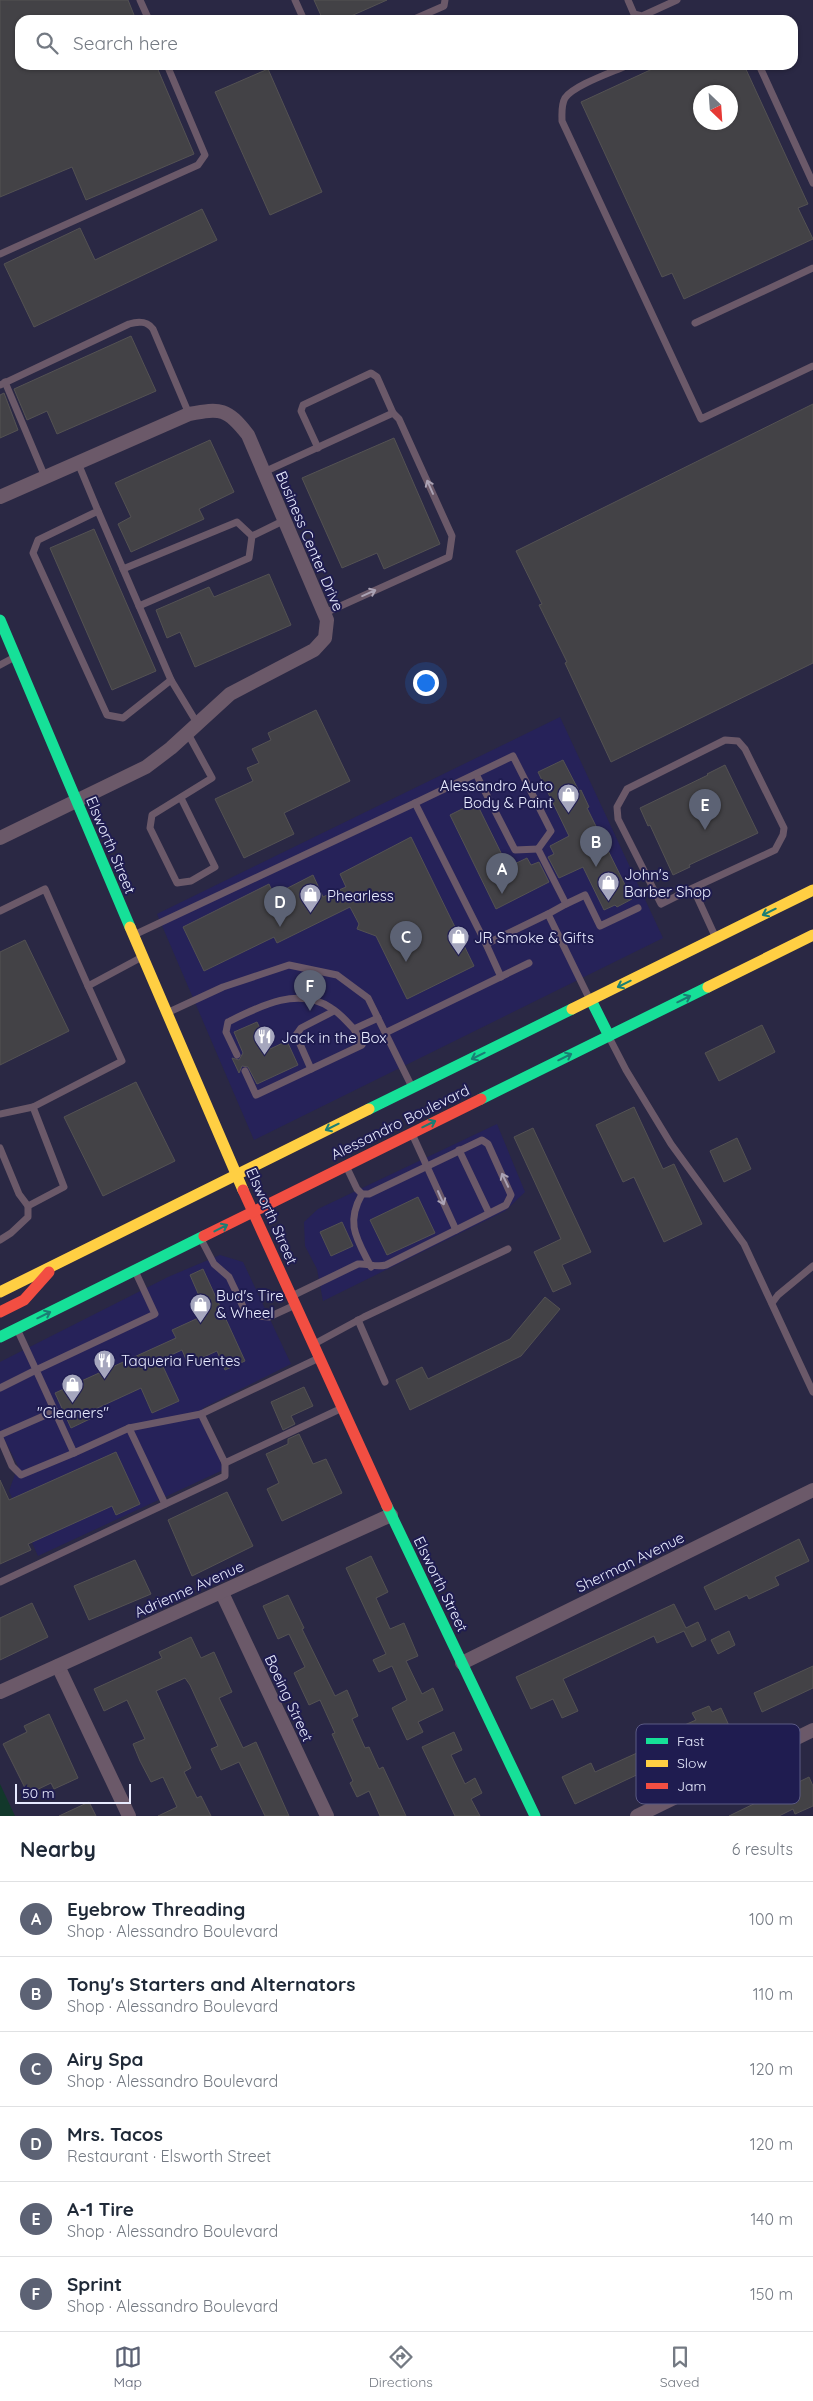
<!DOCTYPE html>
<meta charset="utf-8">
<style>
body{margin:0;font-family:Quicksand,sans-serif;background:#f6f6f7;color:#1f2937}
.compass{position:absolute;left:693px;top:85px;width:45px;height:45px;border-radius:50%;background:#fff;box-shadow:0 1px 4px #0004;rotate:155deg}
.scale{position:absolute;left:15px;bottom:12px;width:116px;box-sizing:border-box;padding-left:5px;border:2px solid #e8ebff;border-top:0;font-size:14px;line-height:18px;white-space:nowrap;color:#e8ebff;-webkit-text-stroke:4px #1f1c50;paint-order:stroke}
.you{position:absolute;left:425px;top:682px;width:18px;height:18px;margin:-12px;border:4px solid #fff;border-radius:50%;background:#1a73e8;box-shadow:0 0 0 8px #1a73e833}
.badge{display:grid;place-items:center;width:32px;height:32px;border-radius:50%;background:#5c6274;color:#fff;font-size:16px;font-weight:700}
.pin{position:absolute;translate:-50% -41px;filter:drop-shadow(0 1px 2px #0008)}
.pin::after{content:'';position:absolute;top:26px;width:18px;height:15px;background:inherit;clip-path:polygon(0 0,100% 0,50% 100%)}
.list{margin:0;padding:0;list-style:none}
h2{display:flex;justify-content:space-between;align-items:center;height:65px;margin:0;padding:0 20px;font-size:21px}
h2 small{font-size:16px;font-weight:400;color:#747a83}
.list li{display:grid;grid-template-columns:32px 1fr auto;gap:15px;align-items:center;box-sizing:border-box;height:75px;padding:0 20px;border-top:1px solid #e0e1e3}
.list b{display:block;font-size:19px;white-space:nowrap}
.list p{margin:0;font-size:16px;white-space:nowrap;color:#747a83}
.list em{font-size:16px;font-style:normal;color:#747a83}
.icon{flex:none;width:28px;height:28px;fill:none;stroke:currentColor;stroke-width:2;stroke-linecap:round;stroke-linejoin:round}
.map{position:relative;flex:none;width:813px;height:1816px;overflow:hidden}
.search{position:absolute;background:#fff;box-shadow:0 1px 4px #0004;left:15px;right:15px;top:15px;height:55px;display:flex;align-items:center;gap:12px;box-sizing:border-box;padding:0 18px;border-radius:15px;color:#747a83;font-size:19px}
.sheet{height:515px;background:#fff}
nav{display:flex;justify-content:space-around;align-items:center;box-sizing:border-box;height:70px;border-top:1px solid #e0e1e3;background:#fff;font-size:14px;color:#747a83}
nav a{display:grid;justify-items:center;gap:2px}
nav .on{color:#5c6274}
.map>svg:first-child{display:block}
.built{fill:#262259}
.park{fill:#12382b}
.building{fill:#434246;stroke:#545253;fill-rule:evenodd}
.lines{fill:none;stroke-linecap:round;stroke-linejoin:round}
.lane{stroke:#6b5969;stroke-width:7}
.street{stroke:#6b5969;stroke-width:14}
.fast{stroke:#16e098;stroke-width:11}
.slow{stroke:#ffcf43;stroke-width:11}
.jam{stroke:#f24e42;stroke-width:11}
.oneway{stroke:#aaa2b4}
.oneway2{stroke:#1a7e74}
.labels{text-anchor:middle;dominant-baseline:central;stroke-width:4;stroke-linejoin:round;paint-order:stroke}
.street-label{font-size:15px;fill:#e8ebff;stroke:#1f1c50}
.poi-label{font-size:15px;fill:#e8ebff;stroke:#1f1c50;text-anchor:start}
.key{fill:#1f1c50;stroke:#5b5a84;stroke-width:1}
.key-label{font-size:14px;fill:#e8ebff}
</style>
<div class="map">
<svg width="813" height="1816" viewBox="0 0 813 1816">
<rect width="100%" height="100%" fill="#2a2844"/>
<g class="built">
<polygon points="560,717 663,938 254,1140 157,914"/>
<polygon points="497,1124 525,1192 505,1211 323,1301 317,1269 305,1246 304,1222 318,1209"/>
<polygon points="220,1255 243,1262 291,1364 203,1408 223,1470 38,1556 9,1491 18,1466 0,1431 0,1362 168,1277"/>
</g>
<polygon class="park" points="0,1784 15,1816 0,1816"/>
<g class="building">
<polygon points="0,0 128,0 136,20 20,20 20,65 156,65 194,154 86,200 72,167 0,197"/>
<polygon points="314,0 387,0 342,20 323,20"/>
<path d="M661 65H744L808 204 798 208 813 239 684 299 672 273 662 277 581 102ZM700 92H730V122H700Z"/>
<polygon points="268,69 322,192 270,215 215,92"/>
<polygon points="202,209 217,240 34,327 4,264 80,228 95,260"/>
<polygon points="131,336 156,391 57,434 47,411 27,420 14,389"/>
<polygon points="4,393 18,430 0,438 0,395"/>
<polygon points="813,404 813,663 611,762 565,663 567,662 539,605 542,604 516,551"/>
<polygon points="394,438 440,544 384,569 377,553 342,568 302,478"/>
<polygon points="210,440 234,492 199,509 204,519 131,552 118,524 131,517 115,483"/>
<polygon points="94,529 156,671 112,690 50,548"/>
<polygon points="269,574 291,625 195,667 180,632 167,638 156,610 209,587 214,597"/>
<polygon points="316,710 350,781 284,813 294,834 244,858 215,799 253,781 247,768 259,763 252,749 271,740 268,733"/>
<polygon points="563,760 579,791 581,790 589,807 587,808 632,899 617,907 615,905 604,910 583,867 559,878 548,857 554,854 550,846 569,836 538,772"/>
<polygon points="725,765 758,833 689,865 690,867 673,875 650,825 648,826 640,808 708,775 707,774"/>
<polygon points="476,802 508,867 527,858 531,865 539,862 549,882 496,909 450,815"/>
<polygon points="411,837 474,966 407,999 376,936 357,929 359,924 350,907 277,943 274,937 204,971 183,927 269,884 274,895 313,875 323,897 325,896 346,887 340,874"/>
<polygon points="25,940 69,1031 0,1065 0,952"/>
<polygon points="257,1022 270,1049 287,1041 298,1065 257,1084 248,1067 242,1066 239,1073 232,1058 239,1060 243,1053 234,1032"/>
<polygon points="762,1025 775,1052 719,1081 705,1053"/>
<polygon points="136,1082 175,1161 103,1196 64,1117"/>
<polygon points="634,1107 663,1169 674,1164 702,1224 664,1242 634,1177 623,1182 596,1125"/>
<polygon points="533,1128 591,1252 562,1265 571,1284 553,1292 534,1252 561,1239 514,1137"/>
<polygon points="737,1138 751,1169 724,1182 710,1151"/>
<polygon points="418,1197 435,1233 387,1255 370,1220"/>
<polygon points="342,1222 353,1246 331,1256 320,1232"/>
<polygon points="203,1269 245,1361 225,1370 217,1351 188,1364 182,1350 160,1360 179,1401 152,1413 141,1388 91,1411 94,1417 71,1428 55,1393 176,1338 172,1330 207,1314 190,1275"/>
<polygon points="545,1297 560,1309 521,1356 410,1410 396,1380 422,1367 428,1379 510,1339"/>
<polygon points="304,1387 313,1406 291,1416 295,1424 283,1430 271,1402"/>
<polygon points="299,1434 313,1464 326,1459 342,1493 282,1521 267,1489 279,1483 266,1454 288,1444 288,1439"/>
<polygon points="116,1452 140,1504 116,1515 112,1506 28,1544 31,1550 0,1564 0,1480 9,1500"/>
<polygon points="227,1492 253,1546 192,1576 168,1520"/>
<polygon points="799,1539 809,1561 775,1577 779,1585 749,1599 747,1595 715,1610 704,1587"/>
<polygon points="371,1556 388,1592 376,1598 390,1629 404,1623 418,1656 406,1661 422,1694 433,1688 443,1710 418,1722 423,1732 407,1740 392,1708 407,1700 392,1666 379,1672 373,1660 386,1654 346,1568"/>
<polygon points="135,1560 151,1594 89,1620 74,1586"/>
<polygon points="288,1595 304,1628 302,1629 335,1696 347,1690 358,1716 352,1719 365,1748 369,1747 379,1769 383,1767 406,1816 380,1816 369,1791 357,1797 350,1783 353,1781 332,1734 335,1733 320,1700 309,1705 294,1673 305,1667 289,1634 278,1639 263,1606"/>
<polygon points="32,1603 48,1637 0,1660 0,1618"/>
<polygon points="674,1604 686,1628 698,1622 706,1640 692,1647 684,1631 657,1643 654,1636 563,1679 578,1711 562,1718 553,1699 531,1709 516,1677"/>
<polygon points="729,1631 735,1645 718,1654 711,1640"/>
<polygon points="191,1637 201,1658 214,1652 232,1692 219,1698 243,1748 256,1742 289,1816 265,1816 239,1762 221,1770 211,1749 218,1746 190,1685 185,1678 156,1691 191,1768 184,1772 197,1798 201,1796 211,1816 158,1816 177,1807 163,1777 151,1782 140,1761 133,1744 145,1739 127,1700 104,1711 94,1689 162,1658 159,1652"/>
<polygon points="813,1666 813,1688 762,1712 754,1693"/>
<polygon points="709,1706 712,1712 721,1708 731,1730 674,1755 664,1734 696,1720 692,1713"/>
<polygon points="49,1714 78,1778 54,1789 51,1783 28,1794 3,1744 27,1732 24,1726"/>
<polygon points="454,1732 462,1750 451,1755 465,1784 475,1778 482,1793 471,1799 480,1816 455,1816 422,1747"/>
<polygon points="637,1753 645,1771 575,1804 562,1777 591,1763 595,1772"/>
<polygon points="809,1777 813,1786 813,1806 795,1814 793,1809 779,1816 729,1816"/>
<polygon points="89,1802 96,1816 59,1816"/>
</g>
<g class="lines">
<g class="lane">
<polyline points="140,0 149,20"/>
<polyline points="295,0 304,20"/>
<polyline points="628,0 634,14 642,16 677,0"/>
<polyline points="412,20 444,6 445,0"/>
<path d="M628 65C613 72 574 85 565 98 561 105 562 113 562 121L701 419 813 366"/>
<polyline points="759,65 813,183"/>
<polyline points="0,254 198,165 205,155 167,65"/>
<polyline points="695,323 813,268"/>
<polyline points="5,382 45,477"/>
<path d="M0 385 129 324C139 321 147 321 153 329L189 414"/>
<polyline points="318,448 301,411 303,405 371,373 377,377 393,413"/>
<polyline points="78,463 98,511 38,540 33,553 107,715 123,718 171,680 197,723"/>
<polyline points="264,472 393,413 399,419 452,536 449,557 325,613"/>
<polyline points="98,511 171,680"/>
<polyline points="123,569 237,522 252,536"/>
<polyline points="139,606 249,558 252,536 285,520"/>
<polyline points="0,665 13,658"/>
<polyline points="476,774 515,850 538,849"/>
<polyline points="181,798 215,867 191,881 177,883 150,828 152,815 212,778 187,732"/>
<polyline points="415,803 513,756 551,831 538,849 566,904 548,914"/>
<polyline points="693,888 775,850 783,835 784,828 745,749 738,741 725,740 627,789 617,807 618,819 661,904 693,888 715,936"/>
<polyline points="566,904 585,895 600,926 638,908"/>
<polyline points="0,911 45,889 88,986"/>
<polyline points="136,934 415,803 486,944 548,914 589,998"/>
<polyline points="486,944 501,977"/>
<polyline points="169,1012 223,987 289,965 337,975 368,998 411,1085"/>
<polyline points="385,1033 529,963"/>
<polyline points="610,1039 626,1070 671,1144 744,1244 813,1392"/>
<path d="M237 1055 226 1032 228 1022C260 1006 298 986 331 1008 340 1013 347 1022 354 1029"/>
<polyline points="311,1069 296,1035 301,1028 334,1011"/>
<polyline points="245,1071 256,1095 362,1045 354,1029 378,1018"/>
<polyline points="0,1114 33,1107 122,1061 88,986 142,957"/>
<polyline points="413,1136 456,1230"/>
<polyline points="0,1148 19,1194 28,1206 64,1187 33,1107"/>
<polyline points="459,1150 489,1213"/>
<path d="M362 1194C345 1224 357 1239 371 1267"/>
<polyline points="0,1240 11,1233 28,1217 28,1206"/>
<polyline points="202,1241 214,1264 229,1277 247,1315 269,1317 293,1306"/>
<polyline points="136,1273 155,1314 36,1370 74,1453 129,1428 201,1414 319,1358"/>
<path d="M294 1295 358 1264C368 1263 375 1268 386 1265L506 1205 511 1195 488 1144 482 1140 369 1194H362L357 1189 347 1168"/>
<polyline points="772,1303 778,1295 813,1266"/>
<polyline points="358,1320 385,1382"/>
<polyline points="316,1343 364,1317 508,1249"/>
<polyline points="0,1388 36,1370 18,1331"/>
<polyline points="201,1414 225,1463 340,1409"/>
<polyline points="129,1428 165,1504"/>
<polyline points="0,1435 55,1411"/>
<polyline points="0,1438 12,1466 21,1475 74,1453"/>
<polyline points="0,1582 225,1476 225,1463"/>
</g>
<g class="street">
<path d="M0 497 189 414C221 408 227 408 248 435L327 620 325 638 314 650 230 694 171 748 146 767 0 838"/>
<polyline points="222,1593 327,1816"/>
<polyline points="462,1663 813,1490"/>
<polyline points="58,1666 129,1816"/>
<polyline points="0,1692 391,1515"/>
<polyline points="637,1816 813,1730"/>
</g>
<g class="fast">
<polyline points="0,620 130,927"/>
<polyline points="591,1000 609,1036"/>
<polyline points="481,1099 708,987"/>
<polyline points="369,1109 572,1009"/>
<polyline points="0,1337 204,1236"/>
<polyline points="387,1506 535,1816"/>
</g>
<g class="slow">
<polyline points="130,927 243,1190"/>
<polyline points="708,987 813,935"/>
<polyline points="572,1009 813,890"/>
<polyline points="0,1292 369,1109"/>
</g>
<g class="jam">
<polyline points="243,1190 387,1506"/>
<polyline points="204,1236 481,1099"/>
<polyline points="0,1312 24,1300 49,1272"/>
</g>
</g>
<defs><path id="oneway-shaft" d="M-6 0H5M1.5-3L5.5 0L1.5 3" fill="none" stroke-width="1.6" stroke-linecap="round" stroke-linejoin="round" transform="scale(1.25)"/></defs>
<g class="oneway">
<use href="#oneway-shaft" transform="translate(430 487) rotate(-114)"/>
<use href="#oneway-shaft" transform="translate(369 593) rotate(-24)"/>
<use href="#oneway-shaft" transform="translate(505 1180) rotate(-115)"/>
<use href="#oneway-shaft" transform="translate(441 1198) rotate(66)"/>
</g>
<g class="oneway2">
<use href="#oneway-shaft" transform="translate(769 912) rotate(154)"/>
<use href="#oneway-shaft" transform="translate(624 984) rotate(154)"/>
<use href="#oneway-shaft" transform="translate(684 999) rotate(-26)"/>
<use href="#oneway-shaft" transform="translate(478 1056) rotate(154)"/>
<use href="#oneway-shaft" transform="translate(565 1057) rotate(-26)"/>
<use href="#oneway-shaft" transform="translate(429 1124) rotate(-26)"/>
<use href="#oneway-shaft" transform="translate(332 1127) rotate(154)"/>
<use href="#oneway-shaft" transform="translate(221 1228) rotate(-27)"/>
<use href="#oneway-shaft" transform="translate(44 1315) rotate(-26)"/>
</g>
<defs>
<symbol id="shop-pin" viewBox="-11 -11 22 30"><path d="M0 17L-7.5 6A9.5 9.5 0 1 1 7.5 6Z" fill="#a6a7be" stroke="#1f1c50"/><path d="M-5-2.5h2.3a2.7 3.5 0 0 1 5.4 0H5L5.5 6h-11ZM-1.5-2.5h3a1.5 2.3 0 0 0-3 0Z" fill="#fff"/></symbol>
<symbol id="restaurant-pin" viewBox="-11 -11 22 30"><path d="M0 17L-7.5 6A9.5 9.5 0 1 1 7.5 6Z" fill="#a6a7be" stroke="#1f1c50"/><path d="M-5-6h1v4h1v-4h1v4h1v-4h1v5L-1.5 .5V6h-2V.5L-5-1ZM5-6V6H3V1.5H1.5Q1.5-4 5-6Z" fill="#fff"/></symbol>
</defs>
<g fill-rule="evenodd">
<use href="#shop-pin" x="556" y="782" width="25" height="34"/>
<use href="#shop-pin" x="596" y="870" width="25" height="34"/>
<use href="#shop-pin" x="298" y="882" width="25" height="34"/>
<use href="#shop-pin" x="446" y="924" width="25" height="34"/>
<use href="#restaurant-pin" x="252" y="1024" width="25" height="34"/>
<use href="#shop-pin" x="188" y="1292" width="25" height="34"/>
<use href="#restaurant-pin" x="92" y="1348" width="25" height="34"/>
<use href="#shop-pin" x="60" y="1372" width="25" height="34"/>
</g>
<g class="labels">
<g class="street-label">
<text transform="translate(310 541) rotate(67)">Business Center Drive</text>
<text transform="translate(111 845) rotate(67)">Elsworth Street</text>
<text transform="translate(400 1122) rotate(-26)">Alessandro Boulevard</text>
<text transform="translate(272 1216) rotate(66)">Elsworth Street</text>
<text transform="translate(630 1562) rotate(-26)">Sherman Avenue</text>
<text transform="translate(441 1584) rotate(64)">Elsworth Street</text>
<text transform="translate(189 1589) rotate(-24)">Adrienne Avenue</text>
<text transform="translate(289 1698) rotate(65)">Boeing Street</text>
</g>
<g class="poi-label">
<text x="553" y="785" text-anchor="end">Alessandro Auto<tspan x="553" dy="17">Body &amp; Paint</tspan></text>
<text x="624" y="874">John's<tspan x="624" dy="17">Barber Shop</tspan></text>
<text x="327" y="895">Phearless</text>
<text x="474" y="937">JR Smoke &amp; Gifts</text>
<text x="281" y="1037">Jack in the Box</text>
<text x="216" y="1295">Bud's Tire<tspan x="216" dy="17">&amp; Wheel</tspan></text>
<text x="121" y="1360">Taqueria Fuentes</text>
<text x="73" y="1412" text-anchor="middle">"Cleaners"</text>
</g>
</g>
<rect x="636" y="1724" width="164" height="80" rx="8" class="key"/>
<rect x="646" y="1738" width="22" height="6" fill="#16e098"/>
<rect x="646" y="1760" width="22" height="7" fill="#ffcf43"/>
<rect x="646" y="1783" width="22" height="6" fill="#f24e42"/>
<g class="key-label">
<text x="677" y="1746">Fast</text>
<text x="677" y="1768">Slow</text>
<text x="677" y="1791">Jam</text>
</g>
</svg>
<svg class="compass" viewBox="-18 -18 36 36"><path d="M0-13l5 13h-10z" fill="#e53935"/><path d="M0 13l5-13h-10z" fill="#747a83"/></svg>
<div class="scale">50 m</div>
<div class="you"></div>
<div class="pin badge" style="left:502px;top:894px">A</div>
<div class="pin badge" style="left:596px;top:867px">B</div>
<div class="pin badge" style="left:406px;top:962px">C</div>
<div class="pin badge" style="left:280px;top:927px">D</div>
<div class="pin badge" style="left:705px;top:830px">E</div>
<div class="pin badge" style="left:310px;top:1011px">F</div>
<div class="search"><svg class="icon" aria-label="search" viewBox="0 0 24 24"><circle cx="10" cy="10" r="6"/><path d="M15 15l6 6"/></svg>Search here</div>
</div>
<section class="sheet">
<h2>Nearby<small>6 results</small></h2>
<ul class="list">
<li><span class="badge">A</span><div><b>Eyebrow Threading</b><p>Shop · Alessandro Boulevard</p></div><em>100 m</em></li>
<li><span class="badge">B</span><div><b>Tony's Starters and Alternators</b><p>Shop · Alessandro Boulevard</p></div><em>110 m</em></li>
<li><span class="badge">C</span><div><b>Airy Spa</b><p>Shop · Alessandro Boulevard</p></div><em>120 m</em></li>
<li><span class="badge">D</span><div><b>Mrs. Tacos</b><p>Restaurant · Elsworth Street</p></div><em>120 m</em></li>
<li><span class="badge">E</span><div><b>A-1 Tire</b><p>Shop · Alessandro Boulevard</p></div><em>140 m</em></li>
<li><span class="badge">F</span><div><b>Sprint</b><p>Shop · Alessandro Boulevard</p></div><em>150 m</em></li>
</ul>
</section>
<nav>
<a class="on"><svg class="icon" aria-label="map" viewBox="0 0 24 24"><path d="M3 6l6-2 6 2 6-2v14l-6 2-6-2-6 2zM9 4v14M15 6v14"/></svg>Map</a>
<a><svg class="icon" aria-label="directions" viewBox="0 0 24 24"><path d="M12 3l9 9-9 9-9-9zM9 14v-3h6M13 9l2 2-2 2"/></svg>Directions</a>
<a><svg class="icon" aria-label="saved" viewBox="0 0 24 24"><path d="M7 4h10v16l-5-4-5 4z"/></svg>Saved</a>
</nav>
